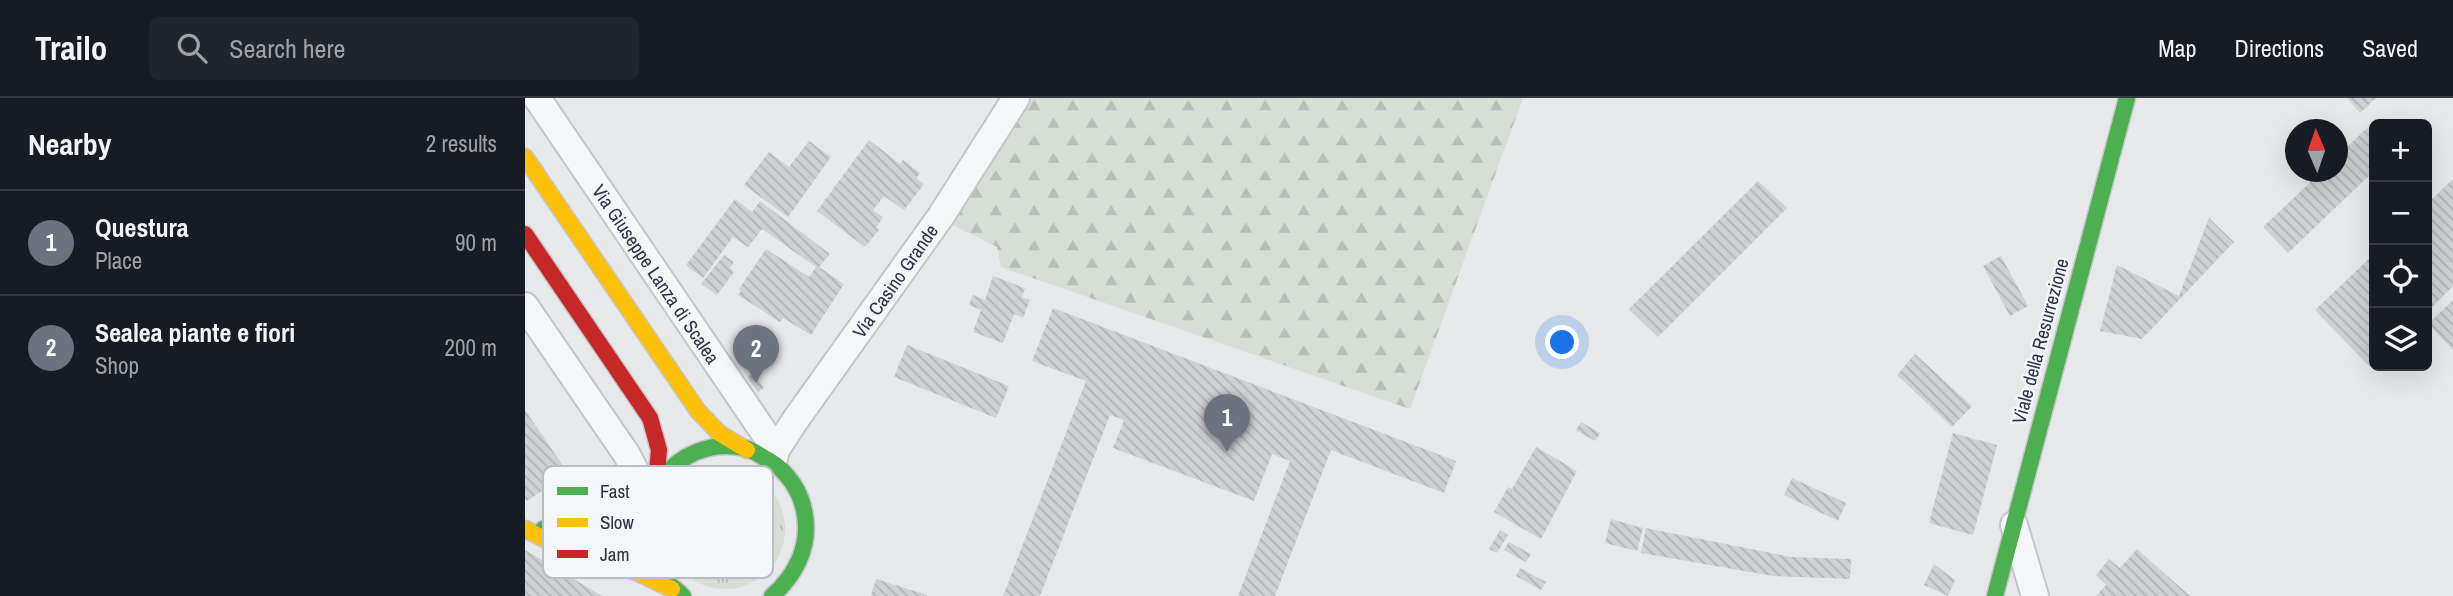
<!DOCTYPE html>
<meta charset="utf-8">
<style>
body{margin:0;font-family:"Archivo Narrow",sans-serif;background:#20242c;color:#f1f3f6}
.controls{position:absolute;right:21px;top:21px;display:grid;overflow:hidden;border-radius:10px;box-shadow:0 7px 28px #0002}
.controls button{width:63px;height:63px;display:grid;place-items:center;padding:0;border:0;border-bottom:2px solid #363941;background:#171b24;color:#f1f3f6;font:35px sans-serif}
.compass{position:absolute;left:1760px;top:21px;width:63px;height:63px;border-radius:50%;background:#171b24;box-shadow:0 7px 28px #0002;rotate:358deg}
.you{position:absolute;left:1038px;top:245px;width:24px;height:24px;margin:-18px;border:5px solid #fff;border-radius:50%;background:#1a73e8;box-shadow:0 0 0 10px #1a73e833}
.badge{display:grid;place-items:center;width:46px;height:46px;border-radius:50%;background:#6c737f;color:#fff;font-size:23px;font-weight:700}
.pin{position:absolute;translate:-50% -58px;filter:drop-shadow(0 2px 4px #0008)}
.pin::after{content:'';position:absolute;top:37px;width:24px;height:21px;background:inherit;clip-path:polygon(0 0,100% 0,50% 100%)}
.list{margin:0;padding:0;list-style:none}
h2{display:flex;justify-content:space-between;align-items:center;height:91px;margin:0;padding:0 28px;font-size:30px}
h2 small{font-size:23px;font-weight:400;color:#9ea1a6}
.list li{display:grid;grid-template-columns:46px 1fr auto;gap:21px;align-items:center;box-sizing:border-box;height:105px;padding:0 28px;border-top:2px solid #363941}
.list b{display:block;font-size:26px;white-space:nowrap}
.list p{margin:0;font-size:23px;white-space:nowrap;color:#9ea1a6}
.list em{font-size:23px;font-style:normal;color:#9ea1a6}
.icon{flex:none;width:38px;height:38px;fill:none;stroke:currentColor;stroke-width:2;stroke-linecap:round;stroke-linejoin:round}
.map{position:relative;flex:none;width:1928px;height:498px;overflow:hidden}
header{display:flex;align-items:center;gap:42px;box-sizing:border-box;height:98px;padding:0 35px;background:#171b24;border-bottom:2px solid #363941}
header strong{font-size:33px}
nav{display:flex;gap:38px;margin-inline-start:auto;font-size:24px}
.search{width:490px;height:63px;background:#20242c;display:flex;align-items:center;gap:18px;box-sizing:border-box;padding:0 24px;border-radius:10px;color:#9ea1a6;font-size:26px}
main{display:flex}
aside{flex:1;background:#171b24}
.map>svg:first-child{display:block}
.grass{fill:url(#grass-tufts)}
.forest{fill:url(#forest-firs)}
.building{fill:url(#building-back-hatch)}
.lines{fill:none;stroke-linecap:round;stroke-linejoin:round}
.street-casing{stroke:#c4c6c8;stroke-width:30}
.fast-casing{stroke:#c4c6c8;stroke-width:19}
.slow-casing{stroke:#c4c6c8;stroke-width:19}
.jam-casing{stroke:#c4c6c8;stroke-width:19}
.street{stroke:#f5f6f7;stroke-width:26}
.fast{stroke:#4caf50;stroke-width:16}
.slow{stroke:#ffc107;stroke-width:16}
.jam{stroke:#c62828;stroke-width:16}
.labels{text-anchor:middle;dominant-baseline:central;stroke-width:5;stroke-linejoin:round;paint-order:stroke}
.street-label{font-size:19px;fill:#2b3445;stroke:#f4f6f9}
.key{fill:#f4f6f9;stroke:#b8bcc3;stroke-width:2}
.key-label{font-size:19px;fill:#2b3445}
</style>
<header>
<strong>Trailo</strong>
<div class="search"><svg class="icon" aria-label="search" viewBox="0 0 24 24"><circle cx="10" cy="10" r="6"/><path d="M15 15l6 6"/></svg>Search here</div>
<nav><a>Map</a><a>Directions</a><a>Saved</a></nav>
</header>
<main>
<aside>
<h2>Nearby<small>2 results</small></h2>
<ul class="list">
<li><span class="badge">1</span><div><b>Questura</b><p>Place</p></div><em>90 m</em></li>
<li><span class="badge">2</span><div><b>Sealea piante e fiori</b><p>Shop</p></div><em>200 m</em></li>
</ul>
</aside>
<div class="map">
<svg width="1928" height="498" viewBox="0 0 1928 498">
<defs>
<pattern id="grass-tufts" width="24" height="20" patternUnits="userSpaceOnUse" patternTransform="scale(1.75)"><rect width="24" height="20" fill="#d6ded6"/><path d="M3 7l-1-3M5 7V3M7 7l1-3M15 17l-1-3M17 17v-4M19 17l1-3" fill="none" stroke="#b8bfb9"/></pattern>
<pattern id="forest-firs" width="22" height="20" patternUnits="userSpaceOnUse" patternTransform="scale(1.75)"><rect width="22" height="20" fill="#d6ded6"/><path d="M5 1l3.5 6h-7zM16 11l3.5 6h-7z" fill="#b8bfb9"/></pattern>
<pattern id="building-back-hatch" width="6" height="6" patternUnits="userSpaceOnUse" patternTransform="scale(1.75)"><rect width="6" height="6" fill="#ced0d3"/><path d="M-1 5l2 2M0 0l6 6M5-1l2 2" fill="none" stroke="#b1b3b6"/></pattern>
</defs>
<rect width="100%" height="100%" fill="#e6e8ea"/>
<circle class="grass" cx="200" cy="431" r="60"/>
<polygon class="forest" points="507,0 998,0 885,311 476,169 472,149 426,126"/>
<g class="building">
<polygon points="1822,0 1851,0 1835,15"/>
<polygon points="1852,21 1857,26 1849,26 1849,73 1763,155 1738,129 1796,74 1812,74 1812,58"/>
<polygon points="344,42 375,66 378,62 395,75 391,80 399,86 379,112 359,98 348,112 358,119 351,130 354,132 340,149 292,113"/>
<polygon points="284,43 306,59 263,119 219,87 244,54 264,69"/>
<polygon points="1928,81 1928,188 1902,214 1902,106"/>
<polygon points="1233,83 1262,110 1133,239 1104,211"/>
<polygon points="210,101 227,114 235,103 305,156 294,169 319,186 286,237 258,220 255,224 213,197 216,193 214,191 241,151 284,179 291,169 237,131 223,149 208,139 178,180 161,167"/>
<polygon points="1684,120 1709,144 1617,241 1575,233 1592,167 1654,198"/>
<polygon points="1849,156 1849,264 1844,268 1790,212"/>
<polygon points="199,157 209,164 205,170 209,174 192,197 176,186"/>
<polygon points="1476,158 1503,208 1485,218 1458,168"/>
<polygon points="468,178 500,190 497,199 505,202 498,220 489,216 478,245 448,234 456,212 444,207 448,197 460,202"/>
<polygon points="1928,202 1928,252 1903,226"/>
<polygon points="528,210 931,363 919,395 806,352 750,498 713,498 765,363 747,356 729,403 588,350 599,322 585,317 515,498 478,498 561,283 507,263"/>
<polygon points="382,247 484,288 471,320 369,279"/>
<polygon points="1390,256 1447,308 1427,329 1372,277"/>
<polygon points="229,275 239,290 233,294 222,279"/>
<polygon points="0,312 43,375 2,403 0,400"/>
<polygon points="1056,324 1075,335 1070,343 1051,332"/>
<polygon points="1428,335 1472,347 1448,437 1404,425"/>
<polygon points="1011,349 1052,373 1016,441 969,414 983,389 987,391"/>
<polygon points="1267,380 1321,405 1313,423 1259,397"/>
<polygon points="1086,421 1118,430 1112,453 1080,445"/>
<polygon points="1121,430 1266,459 1326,461 1325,481 1248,478 1116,455"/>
<polygon points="975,432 983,437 972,455 964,451"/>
<polygon points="984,444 1006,456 1001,464 979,452"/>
<polygon points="1612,451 1665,498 1571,498 1581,487 1571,477 1584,461 1595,470"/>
<polygon points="0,452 77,498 0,498"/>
<polygon points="1409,466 1430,482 1423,498 1399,487"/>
<polygon points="995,470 1021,484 1016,492 991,478"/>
<polygon points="351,481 402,497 402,498 346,498"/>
</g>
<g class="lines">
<defs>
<g id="street">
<polyline points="12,0 251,352"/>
<polyline points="0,208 102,357 115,382 121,401"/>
<polyline points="248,364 251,352 269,324 416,118 491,0"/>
<polyline points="1489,427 1510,498"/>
</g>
<g id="fast">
<path d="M18 431C59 441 92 432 121 401"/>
<path d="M158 498C149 489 134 479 127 468 95 408 153 335 219 350 227 351 236 358 243 362 263 373 277 395 280 418 285 449 270 478 247 498"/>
<polyline points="1470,498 1602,0"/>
</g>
<g id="slow">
<polyline points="0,59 173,313 194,335 222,352"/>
<polyline points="0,431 47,455 111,474 147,491"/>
</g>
<polyline id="jam" points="0,136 125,320 134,352 131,385"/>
</defs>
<use href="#street" class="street-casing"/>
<use href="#fast" class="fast-casing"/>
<use href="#slow" class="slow-casing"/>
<use href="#jam" class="jam-casing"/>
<use href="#street" class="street"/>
<use href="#fast" class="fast"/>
<use href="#slow" class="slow"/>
<use href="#jam" class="jam"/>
</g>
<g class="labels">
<g class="street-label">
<text transform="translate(131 176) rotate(56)">Via Giuseppe Lanza di Scalea</text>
<text transform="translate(370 183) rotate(-55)">Via Casino Grande</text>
<text transform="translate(1515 243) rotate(-75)">Viale della Resurrezione</text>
</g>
</g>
<rect x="18" y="368" width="230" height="112" rx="10" class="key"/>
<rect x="32" y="389" width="31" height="8" fill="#4caf50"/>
<rect x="32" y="420" width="31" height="9" fill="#ffc107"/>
<rect x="32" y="452" width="31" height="8" fill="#c62828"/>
<g class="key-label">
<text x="75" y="400">Fast</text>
<text x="75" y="431">Slow</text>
<text x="75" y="463">Jam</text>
</g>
</svg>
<div class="controls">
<button>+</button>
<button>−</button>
<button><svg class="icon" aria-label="locate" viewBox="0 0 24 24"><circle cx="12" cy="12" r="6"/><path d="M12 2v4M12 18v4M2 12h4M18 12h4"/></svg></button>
<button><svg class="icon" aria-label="layers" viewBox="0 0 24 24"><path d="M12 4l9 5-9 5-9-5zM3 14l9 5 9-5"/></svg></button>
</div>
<svg class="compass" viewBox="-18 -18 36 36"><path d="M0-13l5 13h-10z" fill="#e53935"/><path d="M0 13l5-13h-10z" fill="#9ea1a6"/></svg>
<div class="you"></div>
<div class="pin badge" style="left:702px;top:354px">1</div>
<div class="pin badge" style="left:231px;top:285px">2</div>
</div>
</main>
